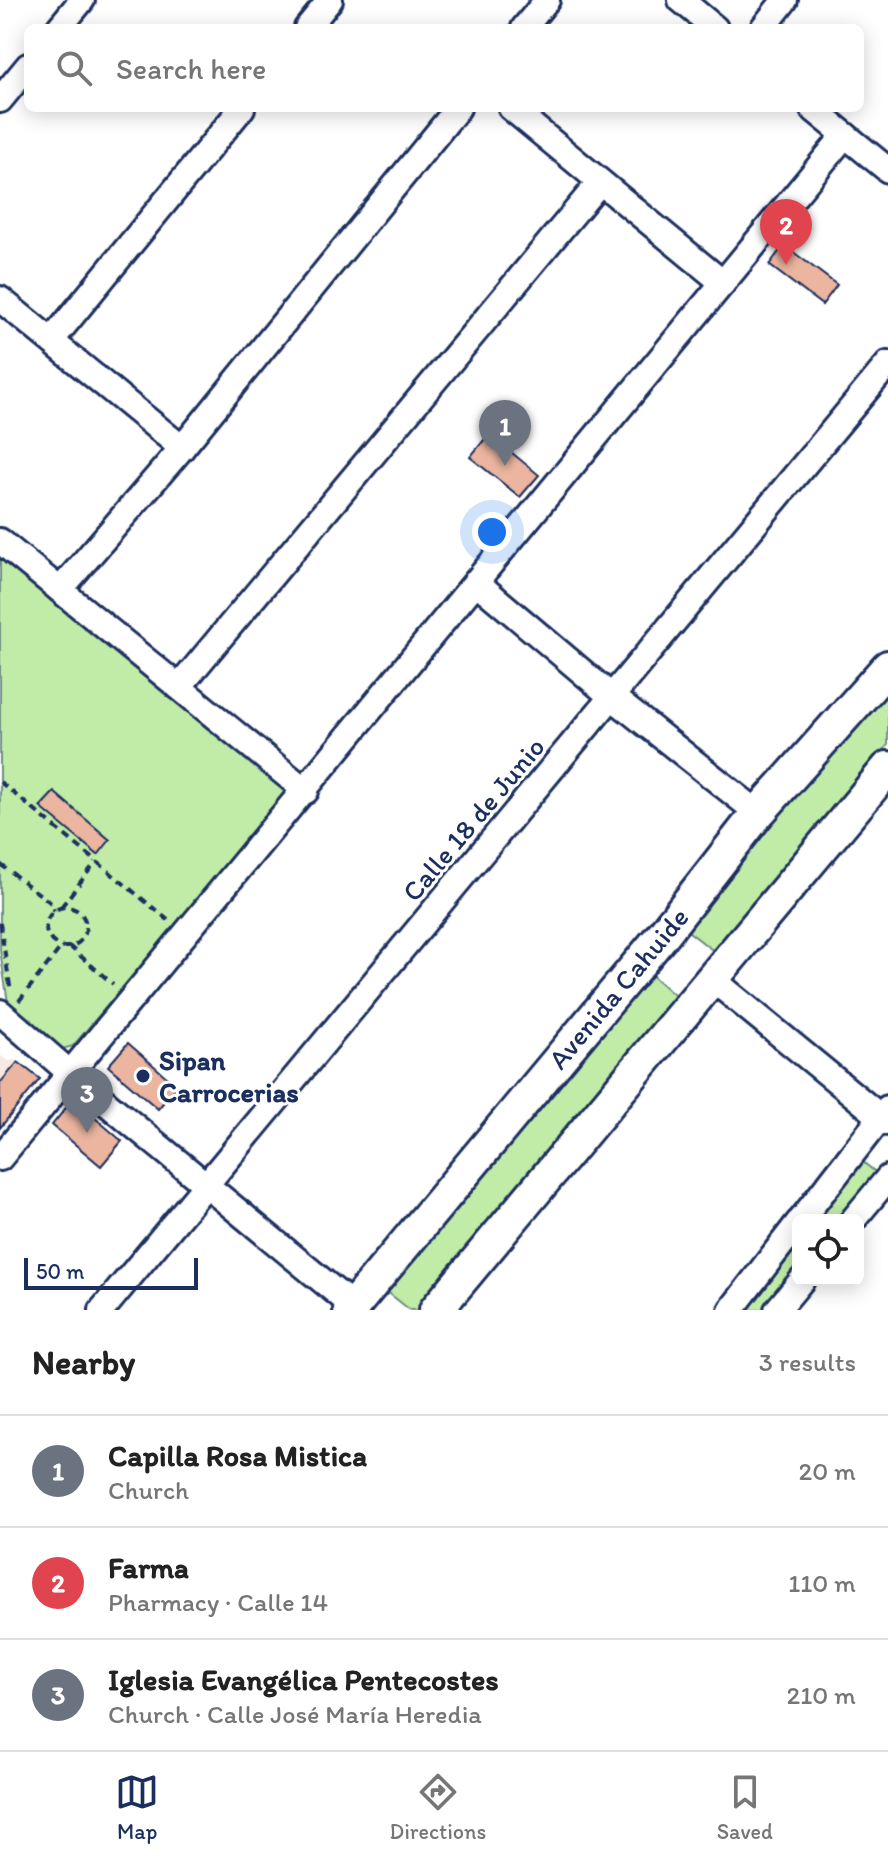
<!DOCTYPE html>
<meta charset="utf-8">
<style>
body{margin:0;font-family:Itim,sans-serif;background:#f2f2f2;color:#222}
.controls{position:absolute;right:24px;bottom:24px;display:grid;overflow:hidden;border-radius:12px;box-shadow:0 4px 20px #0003}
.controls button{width:72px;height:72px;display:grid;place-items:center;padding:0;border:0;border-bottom:2px solid #e0e0e0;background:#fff;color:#222;font:40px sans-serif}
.scale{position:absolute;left:24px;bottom:20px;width:174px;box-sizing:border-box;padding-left:8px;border:4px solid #1b2f5e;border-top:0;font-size:22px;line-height:28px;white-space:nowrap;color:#1b2f5e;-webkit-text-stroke:6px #fff;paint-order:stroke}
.you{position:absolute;left:492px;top:532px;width:28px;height:28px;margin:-20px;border:6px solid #fff;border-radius:50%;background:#1a73e8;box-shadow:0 0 0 12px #1a73e833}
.badge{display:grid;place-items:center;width:52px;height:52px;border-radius:50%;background:#1b2f5e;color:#fff;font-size:26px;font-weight:700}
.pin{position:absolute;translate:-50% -66px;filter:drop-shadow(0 2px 4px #0008)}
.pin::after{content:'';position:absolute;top:42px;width:28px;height:24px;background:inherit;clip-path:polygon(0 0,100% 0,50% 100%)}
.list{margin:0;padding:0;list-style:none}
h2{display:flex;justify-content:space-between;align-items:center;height:104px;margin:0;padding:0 32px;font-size:34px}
h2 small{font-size:26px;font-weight:400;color:#767676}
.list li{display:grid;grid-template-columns:52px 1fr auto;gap:24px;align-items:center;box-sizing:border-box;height:112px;padding:0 32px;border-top:2px solid #e0e0e0}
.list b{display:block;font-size:30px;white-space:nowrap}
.list p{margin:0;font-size:26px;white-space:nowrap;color:#767676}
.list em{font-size:26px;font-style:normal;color:#767676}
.icon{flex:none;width:44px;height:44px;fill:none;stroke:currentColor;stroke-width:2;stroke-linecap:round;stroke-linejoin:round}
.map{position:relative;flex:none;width:888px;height:1310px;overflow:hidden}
.search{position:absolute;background:#fff;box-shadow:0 4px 20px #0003;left:24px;right:24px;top:24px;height:88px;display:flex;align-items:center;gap:20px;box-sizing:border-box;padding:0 28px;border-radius:12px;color:#767676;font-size:30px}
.sheet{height:440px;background:#fff}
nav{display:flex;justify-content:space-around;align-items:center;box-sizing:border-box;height:112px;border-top:2px solid #e0e0e0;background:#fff;font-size:22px;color:#767676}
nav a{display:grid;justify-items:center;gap:4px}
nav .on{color:#1b2f5e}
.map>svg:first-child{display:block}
.built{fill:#f9e9e2}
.green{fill:#c1eca8;stroke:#6e8e83;stroke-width:2}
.building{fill:#ebb59f;stroke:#1b2f5e;stroke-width:2}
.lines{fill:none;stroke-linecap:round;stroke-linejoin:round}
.street-casing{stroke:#1b2f5e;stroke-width:30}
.secondary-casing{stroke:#1b2f5e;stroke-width:38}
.path{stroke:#1b2f5e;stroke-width:4;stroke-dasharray:8 6;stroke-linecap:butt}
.street{stroke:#fff;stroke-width:24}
.secondary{stroke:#fff;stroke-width:32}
.poi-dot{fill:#1b2f5e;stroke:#fff;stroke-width:3}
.labels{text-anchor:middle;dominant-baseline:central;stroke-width:6;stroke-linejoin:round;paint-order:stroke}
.street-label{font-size:28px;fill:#1b2f5e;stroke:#fff}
.poi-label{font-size:28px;font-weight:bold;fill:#1b2f5e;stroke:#fff;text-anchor:start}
</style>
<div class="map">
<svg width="888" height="1310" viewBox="0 0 888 1310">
<rect width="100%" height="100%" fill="#fff"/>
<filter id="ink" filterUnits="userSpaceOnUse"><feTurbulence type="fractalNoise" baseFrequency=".0125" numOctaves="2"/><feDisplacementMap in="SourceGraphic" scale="16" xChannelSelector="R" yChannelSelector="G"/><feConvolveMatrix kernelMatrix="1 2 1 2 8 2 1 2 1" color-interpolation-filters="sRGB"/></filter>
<g filter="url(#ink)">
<polygon class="built" points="0,1055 8,1061 15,1060 40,1079 0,1128"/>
<g class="green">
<polygon points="0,555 290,790 73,1046 62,1049 8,1003 0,950"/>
<polygon points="888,687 888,745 715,952 684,928"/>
<polygon points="648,972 681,1001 422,1310 410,1310 385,1290"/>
<polygon points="858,1158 879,1175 842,1220 811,1220"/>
<polygon points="798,1237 798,1273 767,1310 743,1310"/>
</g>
<g class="building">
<polygon points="784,245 837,285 822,305 769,265"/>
<polygon points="489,434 539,475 520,497 470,457"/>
<polygon points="54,792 110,840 98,855 40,807"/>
<polygon points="128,1043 177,1086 158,1109 108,1066"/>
<polygon points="18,1062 40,1079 0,1128 0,1083"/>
<polygon points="73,1099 122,1141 101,1166 52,1125"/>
</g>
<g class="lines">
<defs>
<g id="street">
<polyline points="681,0 715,28"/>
<polyline points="59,28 82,0"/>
<polyline points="307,28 330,0"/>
<polyline points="524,28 547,0"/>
<polyline points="763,28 785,0"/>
<polyline points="0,100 28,66"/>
<polyline points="511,108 723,283"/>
<polyline points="812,108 888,170"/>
<polyline points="0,299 182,448"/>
<polyline points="52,340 242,108"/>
<polyline points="0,541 306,791"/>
<polyline points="476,582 612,697 758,813"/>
<polyline points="60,590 182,448 458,108"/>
<polyline points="179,687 600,182"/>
<polyline points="711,978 888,1123"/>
<polyline points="0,1012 70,1073 353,1306"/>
<polyline points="0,1158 845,135"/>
<polyline points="801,1220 888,1108"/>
<polyline points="853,1220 888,1178"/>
<polyline points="102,1310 888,364"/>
<polyline points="731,1310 798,1223"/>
<polyline points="777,1310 802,1280"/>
</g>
<g id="secondary">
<polyline points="350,1310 661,937 758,813 888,667"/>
<polyline points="436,1310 888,768"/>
</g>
</defs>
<use href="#street" class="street-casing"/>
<use href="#secondary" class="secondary-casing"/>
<g class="path">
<polyline points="0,782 168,920"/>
<polyline points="0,864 51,903 54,911"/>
<polyline points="61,907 96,862"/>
<circle cx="66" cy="927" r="20"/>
<polyline points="0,923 11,992"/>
<polyline points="69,946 113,984"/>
<polyline points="19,1001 62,946"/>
</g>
<use href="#street" class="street"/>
<use href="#secondary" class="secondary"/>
</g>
</g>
<circle class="poi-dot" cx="143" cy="1076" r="8"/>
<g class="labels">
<g class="street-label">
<text transform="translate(473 819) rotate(-50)">Calle 18 de Junio</text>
<text transform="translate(618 988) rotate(-50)">Avenida Cahuide</text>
</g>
<g class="poi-label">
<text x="159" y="1060">Sipan<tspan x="159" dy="32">Carrocerias</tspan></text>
</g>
</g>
</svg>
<div class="controls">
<button><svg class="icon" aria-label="locate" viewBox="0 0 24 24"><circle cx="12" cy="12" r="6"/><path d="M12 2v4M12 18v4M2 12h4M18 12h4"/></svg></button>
</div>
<div class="scale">50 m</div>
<div class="you"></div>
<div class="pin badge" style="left:505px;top:466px;background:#6b7280">1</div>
<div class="pin badge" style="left:786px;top:265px;background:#e0444e">2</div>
<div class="pin badge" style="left:87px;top:1133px;background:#6b7280">3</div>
<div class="search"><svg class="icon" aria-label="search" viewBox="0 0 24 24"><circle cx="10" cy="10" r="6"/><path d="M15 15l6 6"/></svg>Search here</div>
</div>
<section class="sheet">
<h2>Nearby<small>3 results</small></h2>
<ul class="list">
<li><span class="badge" style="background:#6b7280">1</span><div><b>Capilla Rosa Mistica</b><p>Church</p></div><em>20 m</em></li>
<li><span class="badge" style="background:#e0444e">2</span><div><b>Farma</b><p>Pharmacy · Calle 14</p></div><em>110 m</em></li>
<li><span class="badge" style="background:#6b7280">3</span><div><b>Iglesia Evangélica Pentecostes</b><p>Church · Calle José María Heredia</p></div><em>210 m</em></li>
</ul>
</section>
<nav>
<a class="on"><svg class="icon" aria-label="map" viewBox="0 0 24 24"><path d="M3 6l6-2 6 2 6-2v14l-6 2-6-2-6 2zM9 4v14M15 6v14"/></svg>Map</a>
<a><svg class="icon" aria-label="directions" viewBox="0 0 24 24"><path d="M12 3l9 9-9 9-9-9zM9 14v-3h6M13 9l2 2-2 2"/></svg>Directions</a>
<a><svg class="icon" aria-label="saved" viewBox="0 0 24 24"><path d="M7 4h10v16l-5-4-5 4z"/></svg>Saved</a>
</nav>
